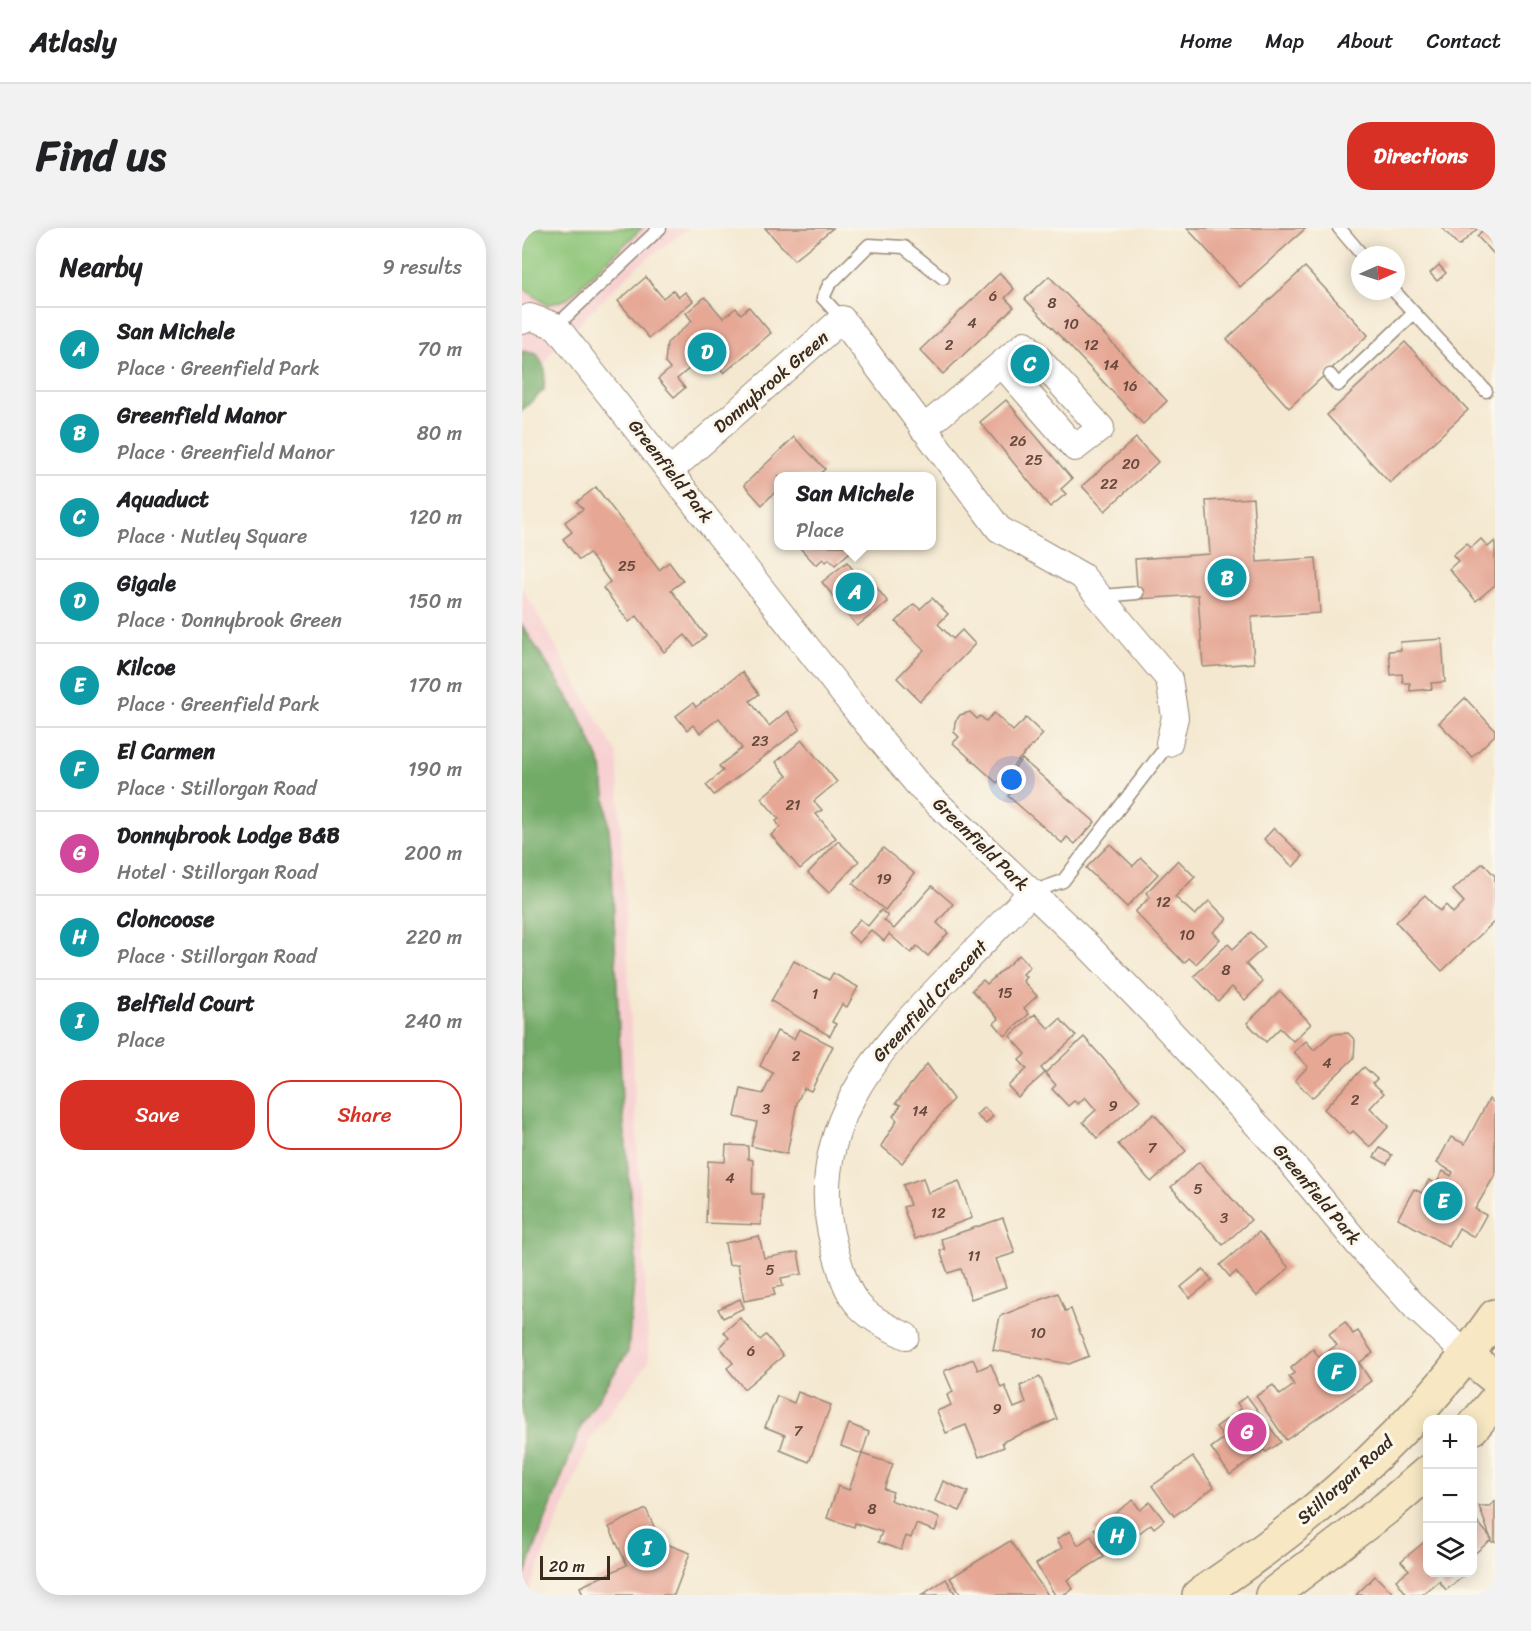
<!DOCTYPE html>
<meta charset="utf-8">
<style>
body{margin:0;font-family:Sriracha,sans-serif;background:#f2f2f2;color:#202124}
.controls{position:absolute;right:18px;bottom:18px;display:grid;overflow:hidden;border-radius:12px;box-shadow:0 3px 15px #0003}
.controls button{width:54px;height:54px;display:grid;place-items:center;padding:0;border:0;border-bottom:2px solid #e0e0e0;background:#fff;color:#202124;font:30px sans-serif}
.compass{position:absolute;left:829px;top:18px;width:54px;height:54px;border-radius:50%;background:#fff;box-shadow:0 3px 15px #0003;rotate:87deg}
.scale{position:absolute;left:18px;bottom:15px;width:70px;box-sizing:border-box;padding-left:6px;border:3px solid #3b2a1e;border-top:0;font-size:16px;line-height:21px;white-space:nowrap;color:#3b2a1e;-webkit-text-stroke:4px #fbf7ec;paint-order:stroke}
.you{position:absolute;left:490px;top:552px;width:21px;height:21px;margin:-15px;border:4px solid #fff;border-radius:50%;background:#1a73e8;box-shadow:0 0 0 9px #1a73e833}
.badge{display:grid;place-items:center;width:39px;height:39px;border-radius:50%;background:#d93025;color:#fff;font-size:20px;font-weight:700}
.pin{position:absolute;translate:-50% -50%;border:3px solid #fff;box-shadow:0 2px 6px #0006}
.popup{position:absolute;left:252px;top:244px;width:162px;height:78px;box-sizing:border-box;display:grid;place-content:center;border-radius:12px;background:#fff;filter:drop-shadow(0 2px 4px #0005);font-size:20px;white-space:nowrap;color:#757577}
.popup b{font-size:22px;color:#202124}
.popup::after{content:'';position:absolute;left:50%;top:100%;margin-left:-12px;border:12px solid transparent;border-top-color:#fff}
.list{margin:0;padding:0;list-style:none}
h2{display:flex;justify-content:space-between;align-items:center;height:78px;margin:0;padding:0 24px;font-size:26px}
h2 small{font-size:20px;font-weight:400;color:#757577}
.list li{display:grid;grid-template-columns:39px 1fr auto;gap:18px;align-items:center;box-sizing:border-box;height:84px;padding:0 24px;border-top:2px solid #e0e0e0}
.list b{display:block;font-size:22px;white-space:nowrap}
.list p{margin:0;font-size:20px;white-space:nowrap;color:#757577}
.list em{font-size:20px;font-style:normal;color:#757577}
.actions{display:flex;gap:12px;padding:18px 24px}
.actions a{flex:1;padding:14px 0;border:2px solid #d93025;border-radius:24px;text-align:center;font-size:21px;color:#d93025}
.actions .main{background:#d93025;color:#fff}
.icon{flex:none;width:33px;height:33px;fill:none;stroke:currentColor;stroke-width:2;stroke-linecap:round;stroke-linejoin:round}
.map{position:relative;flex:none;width:973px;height:1367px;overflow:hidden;border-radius:24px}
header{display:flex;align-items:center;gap:36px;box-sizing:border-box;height:84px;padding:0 30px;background:#fff;border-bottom:2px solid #e0e0e0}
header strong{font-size:28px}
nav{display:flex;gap:33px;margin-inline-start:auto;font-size:21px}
.intro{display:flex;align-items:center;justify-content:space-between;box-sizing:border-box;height:144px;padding:0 36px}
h1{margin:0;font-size:42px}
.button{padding:15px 27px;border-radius:24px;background:#d93025;color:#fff;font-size:21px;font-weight:700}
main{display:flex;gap:36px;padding:0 36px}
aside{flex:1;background:#fff;border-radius:24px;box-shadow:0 3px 15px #0003}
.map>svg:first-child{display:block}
.built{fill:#f7cfd0}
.green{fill:#8dc578;stroke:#64784b;stroke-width:1.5}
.forest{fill:#72aa68;stroke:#566a43;stroke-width:1.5}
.building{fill:#e6a795}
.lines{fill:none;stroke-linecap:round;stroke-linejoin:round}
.lane-casing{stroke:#988977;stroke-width:15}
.street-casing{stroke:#988977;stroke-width:28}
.secondary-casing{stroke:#988977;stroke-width:36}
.lane{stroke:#fff;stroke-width:12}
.street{stroke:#fff;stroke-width:26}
.secondary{stroke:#f7e8c3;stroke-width:33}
.labels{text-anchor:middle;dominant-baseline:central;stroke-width:6;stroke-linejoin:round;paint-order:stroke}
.number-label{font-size:15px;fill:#66493c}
.street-label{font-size:18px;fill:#3b2a1e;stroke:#fbf7ec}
</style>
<header>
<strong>Atlasly</strong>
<nav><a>Home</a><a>Map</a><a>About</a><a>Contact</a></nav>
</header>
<div class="intro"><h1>Find us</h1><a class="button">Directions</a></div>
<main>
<aside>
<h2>Nearby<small>9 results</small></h2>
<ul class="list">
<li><span class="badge" style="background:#0f9aa8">A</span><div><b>San Michele</b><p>Place · Greenfield Park</p></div><em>70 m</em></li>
<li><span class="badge" style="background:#0f9aa8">B</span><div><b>Greenfield Manor</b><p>Place · Greenfield Manor</p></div><em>80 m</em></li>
<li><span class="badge" style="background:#0f9aa8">C</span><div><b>Aquaduct</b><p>Place · Nutley Square</p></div><em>120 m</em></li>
<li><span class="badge" style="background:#0f9aa8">D</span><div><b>Gigale</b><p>Place · Donnybrook Green</p></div><em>150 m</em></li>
<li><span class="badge" style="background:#0f9aa8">E</span><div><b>Kilcoe</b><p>Place · Greenfield Park</p></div><em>170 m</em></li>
<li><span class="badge" style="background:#0f9aa8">F</span><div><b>El Carmen</b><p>Place · Stillorgan Road</p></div><em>190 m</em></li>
<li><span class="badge" style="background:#d1479c">G</span><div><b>Donnybrook Lodge B&amp;B</b><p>Hotel · Stillorgan Road</p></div><em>200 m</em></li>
<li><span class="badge" style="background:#0f9aa8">H</span><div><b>Cloncoose</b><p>Place · Stillorgan Road</p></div><em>220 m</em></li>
<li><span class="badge" style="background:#0f9aa8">I</span><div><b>Belfield Court</b><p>Place</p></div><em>240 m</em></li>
</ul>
<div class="actions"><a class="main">Save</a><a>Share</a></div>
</aside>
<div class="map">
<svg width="973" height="1367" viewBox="0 0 973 1367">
<rect width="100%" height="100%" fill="#fbf7ec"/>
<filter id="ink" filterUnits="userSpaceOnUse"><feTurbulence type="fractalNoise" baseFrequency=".0167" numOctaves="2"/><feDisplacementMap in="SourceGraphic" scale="12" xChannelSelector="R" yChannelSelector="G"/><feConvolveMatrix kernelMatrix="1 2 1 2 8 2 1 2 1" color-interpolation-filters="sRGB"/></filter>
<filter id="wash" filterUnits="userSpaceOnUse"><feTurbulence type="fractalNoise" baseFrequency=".008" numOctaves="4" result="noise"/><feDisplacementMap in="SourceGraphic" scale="24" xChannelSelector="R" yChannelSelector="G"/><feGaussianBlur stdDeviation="1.35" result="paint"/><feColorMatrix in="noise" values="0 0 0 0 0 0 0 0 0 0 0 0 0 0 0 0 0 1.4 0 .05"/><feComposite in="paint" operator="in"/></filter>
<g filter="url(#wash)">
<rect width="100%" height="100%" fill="#f4e8d0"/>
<g class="built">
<polygon points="0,0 167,0 117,37 59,93 30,124 0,170"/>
<polygon points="0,359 95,526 127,1134 71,1207 5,1367 0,1367"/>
</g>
<polygon class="green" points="0,0 120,0 45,71 25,77 0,59"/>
<g class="forest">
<polygon points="0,123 15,126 23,141 22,162 0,182"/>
<polygon points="0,397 57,486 80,539 89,620 100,872 114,1032 106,1124 60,1196 0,1354"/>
</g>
<g id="blocks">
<g class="building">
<polygon points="243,0 311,0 272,32"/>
<polygon points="665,0 784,0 718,59"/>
<polygon points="920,0 956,0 937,18"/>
<polygon points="963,0 973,0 973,27 955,8"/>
<polygon points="917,37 924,45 915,53 908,45"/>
<polygon points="783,39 846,107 767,180 705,111"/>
<polygon points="478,45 492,61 483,70 492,79 421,146 398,122"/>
<polygon points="527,48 645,173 621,196 503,71"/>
<polygon points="124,49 141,70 151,62 157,69 163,64 171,73 127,110 96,73"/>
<polygon points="183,69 201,90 214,80 219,86 227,79 249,105 202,145 193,134 183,142 176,133 155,151 163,160 152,169 136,151 148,141 143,135 145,115 170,93 164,85"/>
<polygon points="883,114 946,182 868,255 805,187"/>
<polygon points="484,172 550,251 539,261 544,266 528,279 458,194"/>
<polygon points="272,209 303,241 295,248 256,248 256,264 255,262 240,277 222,257"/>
<polygon points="614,210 636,234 583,283 560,258"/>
<polygon points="74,259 137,342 147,334 161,353 149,362 184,408 172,418 163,407 142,424 115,388 107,394 81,360 88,354 67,325 57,332 41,311 50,304 43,294 61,281 55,274"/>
<polygon points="731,270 735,334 794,330 798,385 729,389 732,435 681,439 676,367 616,371 613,331 688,326 684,273"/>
<polygon points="959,311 966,319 973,313 973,357 954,373 927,341 936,333 931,327 945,315 949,320"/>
<polygon points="276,318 335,318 313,337 307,331 304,334 301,331 294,337"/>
<polygon points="325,334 341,355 347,350 366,374 335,398 300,354"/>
<polygon points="410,370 426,386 416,396 431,411 440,402 453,416 398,473 375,450 402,422 374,394 392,376 398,381"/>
<polygon points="920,411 923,454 909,455 910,461 888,463 888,455 881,455 880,446 869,447 867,423 879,422 878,414"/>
<polygon points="220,444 237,466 228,473 247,498 265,483 278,501 192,567 184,557 201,543 197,538 220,520 197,490 178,505 171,497 165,502 154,488 171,475 174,479"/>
<polygon points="943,470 973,502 973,507 950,529 917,495"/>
<polygon points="448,484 455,491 458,488 464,493 472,485 491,503 504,490 521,506 475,555 431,515 437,509 432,504 433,494 438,487"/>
<polygon points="280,512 315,554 292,573 300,582 294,586 314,610 278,641 249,607 258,599 254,593 257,591 239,570 265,548 254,534"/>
<polygon points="500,531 573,594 553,616 545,609 540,615 486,568 491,563 480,554"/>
<polygon points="752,600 781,628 771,639 742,611"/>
<polygon points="316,613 337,633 307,665 286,645"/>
<polygon points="588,616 611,638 619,630 636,646 605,679 564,640"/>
<polygon points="361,620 392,645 363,682 331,656"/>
<polygon points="656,632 673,649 653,669 673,687 687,673 705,691 691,704 698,711 674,736 667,730 662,735 613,684 628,669 624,665"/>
<polygon points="961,635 973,648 973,693 920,743 874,694 903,667 918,683 924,677 931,685 942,674 931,662"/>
<polygon points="410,658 431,676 415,695 426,705 406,728 395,718 389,725 367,706 362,713 349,702 337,715 326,705 338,691 346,698 359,682 366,688 362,692 372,701"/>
<polygon points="729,704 743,719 724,736 741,754 723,772 710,759 696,773 672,748 706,716 711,721"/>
<polygon points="497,727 508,739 501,746 504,749 501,753 515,768 502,780 507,786 483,808 472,795 477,791 450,762 461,752 465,756"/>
<polygon points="272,733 307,752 311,745 336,759 325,779 320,776 310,794 314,796 308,808 249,773"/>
<polygon points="758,763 789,796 771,813 758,800 744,814 725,795"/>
<polygon points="513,786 527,801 538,791 554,808 519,840 523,845 496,869 486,858 505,841 497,832 504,826 488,808"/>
<polygon points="277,801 311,818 289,863 282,860 275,874 265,926 229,918 235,894 213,889 219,861 241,866 251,845 238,838 255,803 272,811"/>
<polygon points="826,805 833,812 832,830 790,870 773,852 786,839 772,824 784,813 792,822 810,806"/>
<polygon points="562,809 618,872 575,910 561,894 574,882 563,869 556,876 552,873 546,878 530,861 534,857 523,845"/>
<polygon points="405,836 431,871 380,935 359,918 375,892 371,888 379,877 374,875"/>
<polygon points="842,839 855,851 851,855 862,865 848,880 867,898 848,919 831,903 828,906 802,881"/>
<polygon points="967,871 973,875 973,947 953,981 964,987 952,1009 937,1000 927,1019 876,990 892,961 900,965 907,952 914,956 921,943 929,948 931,944 915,935 929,909 943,916"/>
<polygon points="462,879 471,888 464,896 454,887"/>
<polygon points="632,886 664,923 629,954 596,916"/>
<polygon points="204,917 226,918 226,931 231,932 230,966 241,966 239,997 184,995 186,933 203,934"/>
<polygon points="858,920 870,927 865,936 852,929"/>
<polygon points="677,934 729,992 701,1017 649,959"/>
<polygon points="401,950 406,965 437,953 450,990 393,1011 381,979 388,977 381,957"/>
<polygon points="481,990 493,1025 474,1031 484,1059 449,1071 439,1041 426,1045 418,1023 423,1022 419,1011"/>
<polygon points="737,1004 767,1040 735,1068 714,1044 708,1049 698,1037"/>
<polygon points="237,1008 242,1030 276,1024 280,1046 259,1050 261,1058 251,1060 253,1067 222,1073 216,1036 207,1037 203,1015"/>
<polygon points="681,1041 690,1052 668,1070 659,1059"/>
<polygon points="536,1065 543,1083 549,1081 567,1128 547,1136 471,1122 478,1088"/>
<polygon points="218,1071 222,1080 201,1090 196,1081"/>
<polygon points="218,1090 238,1112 244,1107 261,1128 222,1161 205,1140 211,1135 198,1119 207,1110 202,1104"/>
<polygon points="823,1094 831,1106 836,1103 851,1125 837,1135 849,1153 764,1212 734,1168 751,1157 758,1167 772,1157 767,1149 772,1145 769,1140 791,1121 797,1129 815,1117 807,1106"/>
<polygon points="451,1131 456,1142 469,1136 479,1160 483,1158 492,1180 504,1175 498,1158 518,1149 535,1191 480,1214 482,1219 457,1229 444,1197 424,1205 415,1183 429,1177 425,1167 431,1164 422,1143"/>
<polygon points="276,1164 309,1177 287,1234 258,1222 263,1207 243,1199 255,1168 272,1175"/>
<polygon points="725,1168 759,1214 744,1224 742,1222 708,1247 689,1220 702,1210 694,1199 719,1181 715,1175"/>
<polygon points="327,1196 347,1204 340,1226 319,1218"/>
<polygon points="340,1226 371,1236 362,1261 371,1264 368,1272 418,1290 413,1303 394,1296 389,1310 384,1308 379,1322 356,1314 360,1304 333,1295 332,1299 305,1290 316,1258 327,1262"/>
<polygon points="671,1229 692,1259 652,1288 630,1258"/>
<polygon points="421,1253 446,1264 438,1283 413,1273"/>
<polygon points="611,1272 618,1282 628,1274 642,1292 632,1300 629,1296 603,1316 608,1321 595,1331 572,1301"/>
<polygon points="973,1273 973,1314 970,1314 957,1278 968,1278"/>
<polygon points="124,1281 139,1314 168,1325 152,1367 61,1367 58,1359 105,1337 87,1299"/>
<polygon points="954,1292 970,1311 951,1327 951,1295"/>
<polygon points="548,1303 556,1317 569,1308 582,1329 545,1352 551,1361 541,1367 533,1367 514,1336 540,1320 535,1311"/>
<polygon points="906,1311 906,1344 947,1344 924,1362 917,1353 900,1367 885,1367 874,1352 887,1342 879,1333"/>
<polygon points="488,1313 526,1367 439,1367 428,1350"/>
<polygon points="853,1348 873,1367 834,1367"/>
<polygon points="424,1351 434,1367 400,1367"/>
</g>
</g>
</g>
<g filter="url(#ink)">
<use href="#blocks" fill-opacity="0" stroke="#988977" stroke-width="1.5"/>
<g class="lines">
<defs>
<g id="lane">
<polyline points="817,0 840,27"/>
<polyline points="872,63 964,163"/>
<polyline points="320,91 301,70 307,57 347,17 382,19 421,50"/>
<polyline points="34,98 138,0"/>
<polyline points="808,147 816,157 892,85"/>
<polyline points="580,368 615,365"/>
<polyline points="510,664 541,653 647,515"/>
</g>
<g id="street">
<polyline points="0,93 8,89 34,98 338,487 398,559 565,717 632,786 762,926 836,1016 894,1080 946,1128"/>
<polyline points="401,201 503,116 579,200 553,220 480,136"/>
<polyline points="149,242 320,91 477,301 560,348 647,451 653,489 647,515"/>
<path d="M384 1108C332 1083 327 1073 312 1018 281 905 354 823 427 749 455 721 482 693 510 664"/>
</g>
<g id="secondary">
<polyline points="946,1128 973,1150"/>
<polyline points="950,1200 973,1173"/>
<path d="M677 1367C790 1293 896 1200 973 1088"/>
<polyline points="750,1367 863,1281 906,1244"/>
</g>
</defs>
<use href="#lane" class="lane-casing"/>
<use href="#street" class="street-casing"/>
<use href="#secondary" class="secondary-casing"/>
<use href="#lane" class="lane"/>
<use href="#street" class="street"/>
<use href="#secondary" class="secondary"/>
</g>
</g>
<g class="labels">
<g class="number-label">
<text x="471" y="68">6</text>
<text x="530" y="75">8</text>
<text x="450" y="95">4</text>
<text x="549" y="96">10</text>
<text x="427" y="117">2</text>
<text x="569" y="117">12</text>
<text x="589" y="137">14</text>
<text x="608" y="158">16</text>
<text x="496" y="213">26</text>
<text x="512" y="232">25</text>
<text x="609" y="236">20</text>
<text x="587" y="256">22</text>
<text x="105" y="338">25</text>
<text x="238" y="513">23</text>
<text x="271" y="577">21</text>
<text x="362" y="651">19</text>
<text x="641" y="674">12</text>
<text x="665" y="707">10</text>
<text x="704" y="742">8</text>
<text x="483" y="765">15</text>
<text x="293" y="766">1</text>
<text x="274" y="828">2</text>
<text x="805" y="835">4</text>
<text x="833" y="872">2</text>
<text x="591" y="878">9</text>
<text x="244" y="881">3</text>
<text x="398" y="883">14</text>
<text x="630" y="920">7</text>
<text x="208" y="950">4</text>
<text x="676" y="961">5</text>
<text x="416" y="985">12</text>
<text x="702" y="990">3</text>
<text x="452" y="1028">11</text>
<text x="248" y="1042">5</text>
<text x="516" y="1105">10</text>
<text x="229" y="1123">6</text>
<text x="475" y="1181">9</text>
<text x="276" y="1203">7</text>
<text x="350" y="1281">8</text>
</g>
<g class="street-label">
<text transform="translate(249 154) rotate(-41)">Donnybrook Green</text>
<text transform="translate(149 243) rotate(52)">Greenfield Park</text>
<text transform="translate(459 616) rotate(44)">Greenfield Park</text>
<text transform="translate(408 773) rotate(-47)">Greenfield Crescent</text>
<text transform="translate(795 966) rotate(50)">Greenfield Park</text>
<text transform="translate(823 1252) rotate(-42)">Stillorgan Road</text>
</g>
</g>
</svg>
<div class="controls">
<button>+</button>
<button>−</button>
<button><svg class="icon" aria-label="layers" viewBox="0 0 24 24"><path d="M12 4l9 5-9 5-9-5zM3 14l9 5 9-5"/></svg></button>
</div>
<svg class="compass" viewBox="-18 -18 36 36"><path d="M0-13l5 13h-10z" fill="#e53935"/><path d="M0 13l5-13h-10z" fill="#757577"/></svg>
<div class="scale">20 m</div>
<div class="you"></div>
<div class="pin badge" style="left:333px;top:364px;background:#0f9aa8">A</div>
<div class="popup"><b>San Michele</b>Place</div>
<div class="pin badge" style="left:705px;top:350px;background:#0f9aa8">B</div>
<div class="pin badge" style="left:508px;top:136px;background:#0f9aa8">C</div>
<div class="pin badge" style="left:185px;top:124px;background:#0f9aa8">D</div>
<div class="pin badge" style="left:921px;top:973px;background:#0f9aa8">E</div>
<div class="pin badge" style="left:815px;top:1144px;background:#0f9aa8">F</div>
<div class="pin badge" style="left:725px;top:1204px;background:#d1479c">G</div>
<div class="pin badge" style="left:595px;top:1308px;background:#0f9aa8">H</div>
<div class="pin badge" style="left:125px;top:1320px;background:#0f9aa8">I</div>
</div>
</main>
